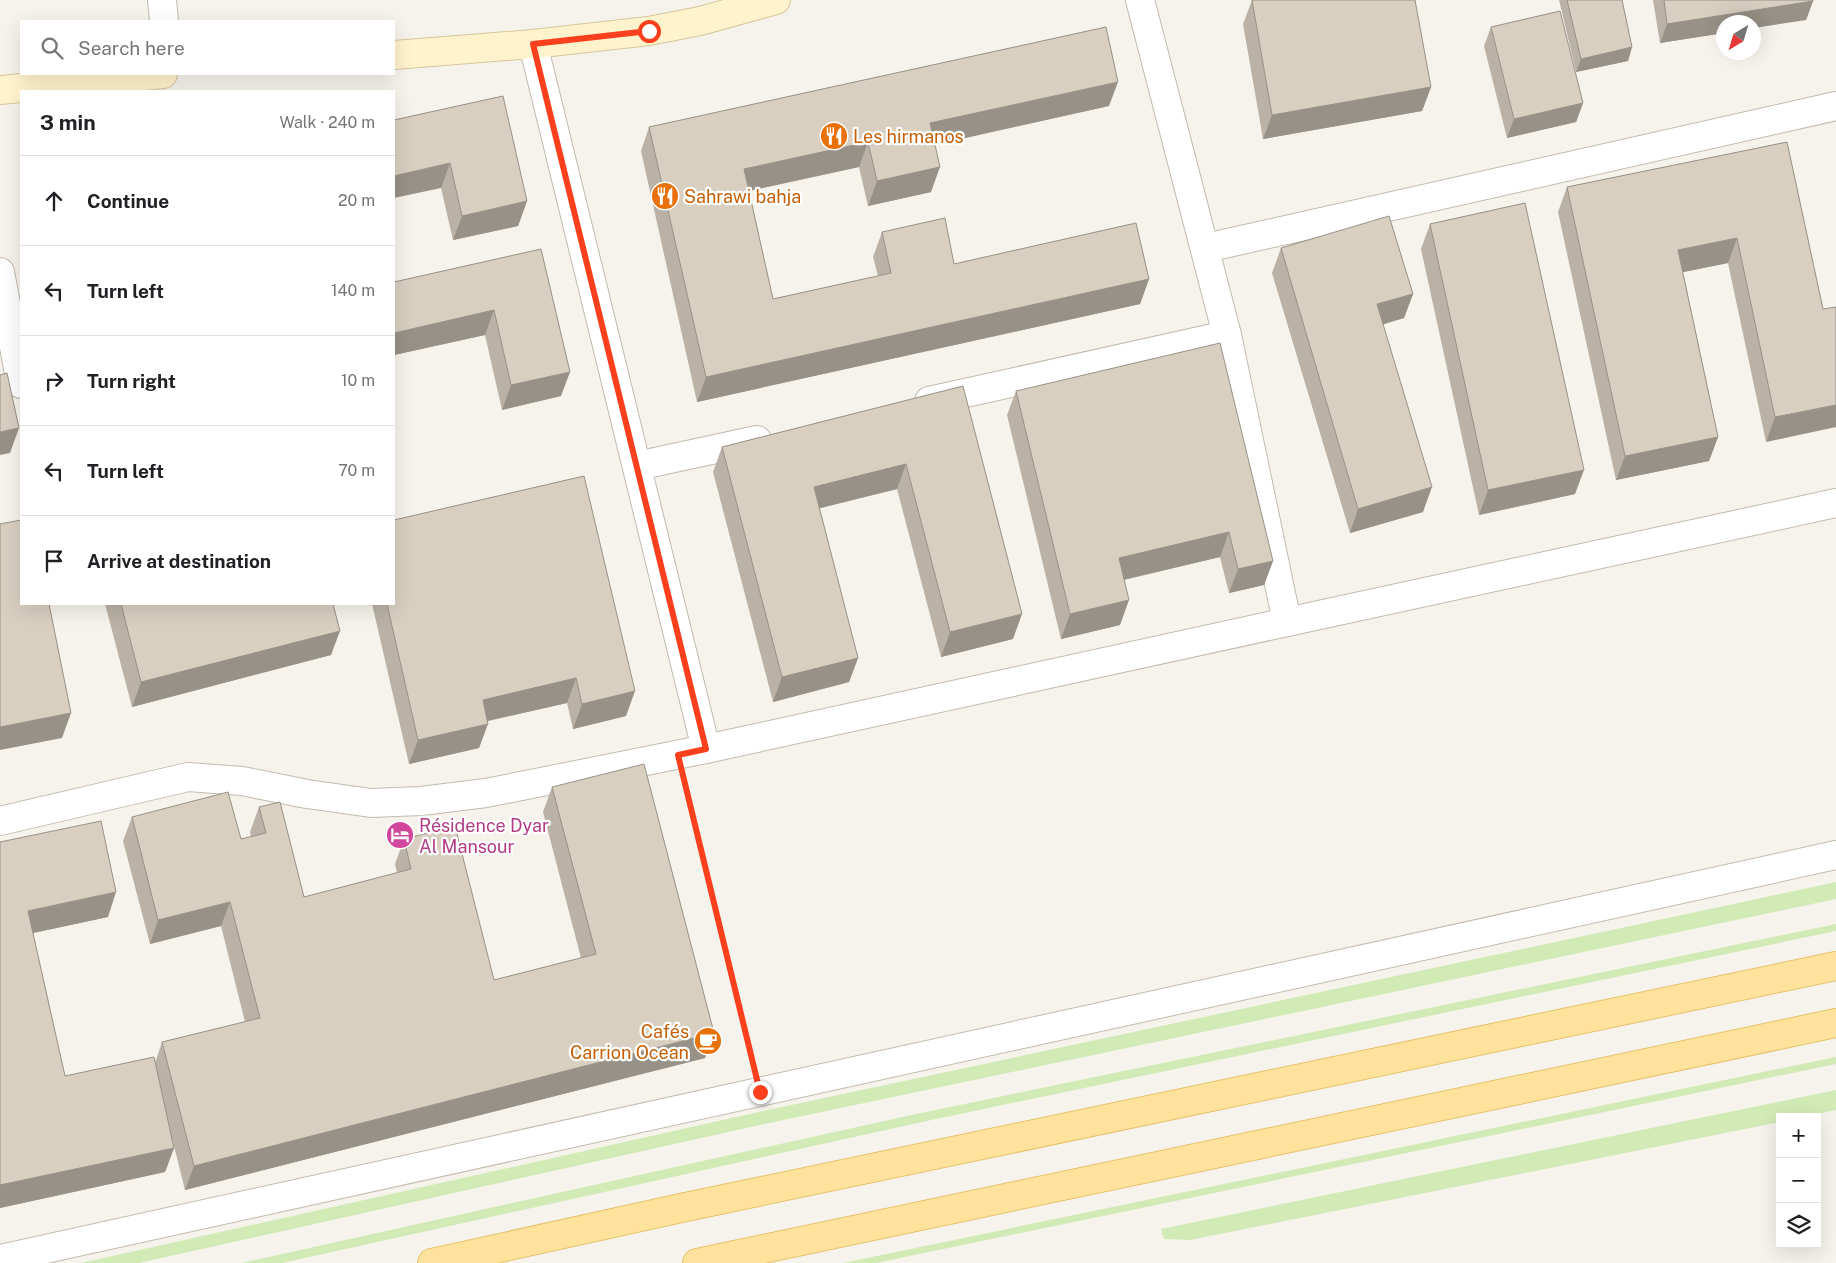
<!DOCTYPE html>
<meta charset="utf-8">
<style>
body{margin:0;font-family:"Public Sans",sans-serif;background:#f6f6f6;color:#202124}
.controls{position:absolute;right:15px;bottom:15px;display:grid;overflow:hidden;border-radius:0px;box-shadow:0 5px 20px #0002}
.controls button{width:45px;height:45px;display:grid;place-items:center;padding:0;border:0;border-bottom:1px solid #e0e0e0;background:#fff;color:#202124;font:25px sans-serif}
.compass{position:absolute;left:1716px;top:15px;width:45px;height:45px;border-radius:50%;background:#fff;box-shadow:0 5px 20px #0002;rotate:218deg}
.stop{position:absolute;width:15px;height:15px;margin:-11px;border:4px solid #fc3f1d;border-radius:50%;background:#fff}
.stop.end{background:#fc3f1d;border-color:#fff;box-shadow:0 1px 5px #0008}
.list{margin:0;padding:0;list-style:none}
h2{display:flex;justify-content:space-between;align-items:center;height:65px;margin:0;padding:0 20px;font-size:21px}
h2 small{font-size:16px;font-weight:400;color:#757577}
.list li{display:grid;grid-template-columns:32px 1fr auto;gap:15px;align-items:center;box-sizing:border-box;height:90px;padding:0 20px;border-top:1px solid #e0e0e0}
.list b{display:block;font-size:19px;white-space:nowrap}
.list em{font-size:16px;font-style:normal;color:#757577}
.icon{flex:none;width:28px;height:28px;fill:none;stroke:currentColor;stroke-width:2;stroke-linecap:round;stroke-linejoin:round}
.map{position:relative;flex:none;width:1836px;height:1263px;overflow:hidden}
.search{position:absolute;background:#fff;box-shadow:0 5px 20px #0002;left:20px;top:20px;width:375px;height:55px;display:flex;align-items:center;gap:12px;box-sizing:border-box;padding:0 18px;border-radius:0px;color:#757577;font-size:19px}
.panel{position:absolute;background:#fff;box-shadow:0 5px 20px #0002;left:20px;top:90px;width:375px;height:515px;border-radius:0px}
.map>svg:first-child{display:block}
.grass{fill:#d2eab5}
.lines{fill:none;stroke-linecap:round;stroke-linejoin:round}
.minor-casing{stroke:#c2bbae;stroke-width:30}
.secondary-casing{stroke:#d6c79b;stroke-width:30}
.primary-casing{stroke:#e6c16a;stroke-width:30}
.path{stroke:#c4b79f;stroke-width:3;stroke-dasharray:2.5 2.5;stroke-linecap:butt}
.minor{stroke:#fff;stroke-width:28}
.secondary{stroke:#fff3cd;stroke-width:28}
.primary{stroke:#ffe39c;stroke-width:28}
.wall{fill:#bab2a6}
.shaded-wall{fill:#979187}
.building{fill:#d8cfc1;stroke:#979187}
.route{stroke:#fc3f1d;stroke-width:6}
.labels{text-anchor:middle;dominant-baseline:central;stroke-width:4.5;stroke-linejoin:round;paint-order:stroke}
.food-label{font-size:18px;fill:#c56008;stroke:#fff;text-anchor:start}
.hotel-label{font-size:18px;fill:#b23c85;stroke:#fff;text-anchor:start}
</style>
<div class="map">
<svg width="1836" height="1263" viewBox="0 0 1836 1263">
<rect width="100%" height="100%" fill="#f6f3ec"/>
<g class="grass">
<polygon points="1836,882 1836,899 760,1125 139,1263 81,1263 759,1112"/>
<polygon points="1836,924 1836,931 936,1119 282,1263 241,1263 916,1114"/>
<polygon points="1836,1057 1836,1064 876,1263 843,1263"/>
<polygon points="1836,1090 1836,1110 1804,1117 1780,1117 1780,1122 1190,1240 1164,1239 1161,1229"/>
</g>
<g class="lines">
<defs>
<g id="minor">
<polyline points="162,0 164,21"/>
<polyline points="1140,0 1227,335 1287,622 1836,503"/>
<polyline points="533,44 706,749"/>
<polyline points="1206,248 1836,106"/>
<polyline points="0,272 21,384"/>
<polyline points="929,401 1227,335"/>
<polyline points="637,466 757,440"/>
<polyline points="0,821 188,777 242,781 307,794 371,803 421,801 486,793 706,749 1287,622"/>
<polyline points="0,1259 1836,855"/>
</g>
<g id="secondary">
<polyline points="394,55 533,44 649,31 700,21 776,0"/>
<polyline points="0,90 163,74"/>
</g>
<g id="primary">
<polyline points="432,1263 681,1208 1836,966"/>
<polyline points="697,1263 1836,1023"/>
</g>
</defs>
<use href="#minor" class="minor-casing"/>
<use href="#secondary" class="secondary-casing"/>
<use href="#primary" class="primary-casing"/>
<polyline class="path" points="685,784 753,1062"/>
<use href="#minor" class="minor"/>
<use href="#secondary" class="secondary"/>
<use href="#primary" class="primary"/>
</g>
<g class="wall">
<polygon points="1252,0 1431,87 1422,111 1263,139 1243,24"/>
<polygon points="1559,0 1622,0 1632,47 1628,61 1576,72"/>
<polygon points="1653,0 1813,0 1813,1 1806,20 1724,22 1724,33 1660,43"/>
<polygon points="1491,27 1583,103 1576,122 1507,138 1484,46"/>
<polygon points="1109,106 935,144 931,192 868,206 859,167 749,191 773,299 878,276 873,257 882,232 954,264 1149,279 1140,304 697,402 641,151 649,127"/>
<polygon points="394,120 527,201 518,226 453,240 441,188"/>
<polygon points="1787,142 1823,309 1766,442 1728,263 1683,272 1718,437 1709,461 1616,480 1558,212 1567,187"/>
<polygon points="1430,224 1575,494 1479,515 1421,249"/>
<polygon points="1281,248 1413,294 1404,318 1383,324 1423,512 1350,533 1272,273"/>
<polygon points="541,249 561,396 502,410 485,335 394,355"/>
<polygon points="963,386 1013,639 941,657 897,489 819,508 858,658 849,682 773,702 713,472 722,447"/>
<polygon points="1016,391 1273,561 1264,585 1229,593 1220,557 1124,580 1120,625 1061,639 1007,415"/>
<polygon points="394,520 626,716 573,729 567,703 488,721 479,748 409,764 372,604 394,604"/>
<polygon points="105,604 333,604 331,655 132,707"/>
<polygon points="552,787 714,1033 705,1058 185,1190 172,1138 174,1148 165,1172 0,1208 0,842 108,917 33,933 65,1076 155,1063 162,1042 245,1022 221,926 150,944 123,841 132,817 241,839 251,837 250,832 259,807 304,897 397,873 395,864 404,839 494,980 581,958 543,812"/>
</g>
<g class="shaded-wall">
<polygon points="1813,1 1806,20 1754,28 1754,22 1724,22 1724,33 1660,43 1667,24"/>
<polygon points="1632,47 1628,61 1576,72 1581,59"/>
<polygon points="1118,82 1109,106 921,148 930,123"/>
<polygon points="1431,87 1422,111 1263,139 1272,115"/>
<polygon points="1583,103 1576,122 1507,138 1514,119"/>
<polygon points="868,142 859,167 735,194 744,169"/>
<polygon points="450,163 441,188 394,198 394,176"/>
<polygon points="940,167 931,192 868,206 877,181"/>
<polygon points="527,201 518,226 453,240 462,216"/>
<polygon points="1737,238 1728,263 1669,275 1678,250"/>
<polygon points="1149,279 1140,304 697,402 706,377"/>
<polygon points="1413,294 1404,318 1368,329 1377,304"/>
<polygon points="494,310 485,335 394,355 394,333"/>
<polygon points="570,372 561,396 502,410 511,385"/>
<polygon points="1836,405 1836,427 1766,442 1775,417"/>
<polygon points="19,428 10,453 0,455 0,432"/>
<polygon points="1718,437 1709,461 1616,480 1625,456"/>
<polygon points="906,464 897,489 805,512 814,487"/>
<polygon points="1584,470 1575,494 1479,515 1488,490"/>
<polygon points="1432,487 1423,512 1350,533 1358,509"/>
<polygon points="1229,532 1220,557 1110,583 1119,558"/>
<polygon points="1273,561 1264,585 1229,593 1238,569"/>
<polygon points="1129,600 1120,625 1061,639 1070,614"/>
<polygon points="1022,614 1013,639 941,657 950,632"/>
<polygon points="340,631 331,655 132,707 141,682"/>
<polygon points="858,658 849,682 773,702 782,677"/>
<polygon points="576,678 567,703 474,724 483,700"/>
<polygon points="635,691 626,716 573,729 582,704"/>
<polygon points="71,713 62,738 0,750 0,727"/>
<polygon points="488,724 479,748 409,764 418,740"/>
<polygon points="116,892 108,917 19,936 28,911"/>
<polygon points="230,902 221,926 150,944 158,920"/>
<polygon points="714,1033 705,1058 185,1190 194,1166"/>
<polygon points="174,1148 165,1172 0,1208 0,1185"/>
</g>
<g class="building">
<polygon points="1252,0 1415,0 1431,87 1272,115"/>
<polygon points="1567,0 1622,0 1632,47 1581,59"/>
<polygon points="1664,0 1813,0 1813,1 1667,24"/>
<polygon points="1560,11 1583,103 1514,119 1491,27"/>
<polygon points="1106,27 1118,82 930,123 940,167 877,181 868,142 744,169 773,299 891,273 882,232 945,218 954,264 1136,223 1149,279 706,377 649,127"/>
<polygon points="503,96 527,201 462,216 450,163 394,176 394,120"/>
<polygon points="1787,142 1823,309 1836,307 1836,405 1775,417 1737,238 1678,250 1718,437 1625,456 1567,187"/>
<polygon points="1525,203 1584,470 1488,490 1430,224"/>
<polygon points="1389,216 1413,294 1377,304 1432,487 1358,509 1281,248"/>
<polygon points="541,249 570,372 511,385 494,310 394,333 394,282"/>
<polygon points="1220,343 1273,561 1238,569 1229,532 1119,558 1129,600 1070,614 1016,391"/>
<polygon points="7,373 19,428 0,432 0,375"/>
<polygon points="963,386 1022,614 950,632 906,464 814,487 858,658 782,677 722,447"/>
<polygon points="584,476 635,691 582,704 576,678 483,700 488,724 418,740 387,604 394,604 394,520"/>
<polygon points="21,520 21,604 49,604 71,713 0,727 0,524"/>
<polygon points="121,604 333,604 340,631 141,682"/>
<polygon points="644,764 714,1033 194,1166 162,1042 260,1018 230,902 158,920 132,817 228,792 241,839 266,833 259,807 280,802 304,897 411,869 404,839 455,826 494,980 596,954 552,787"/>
<polygon points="101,821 116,892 28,911 65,1076 154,1057 174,1148 0,1185 0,842"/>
</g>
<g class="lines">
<polyline class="route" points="649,31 533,44 706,749 678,755 760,1092"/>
</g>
<defs>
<symbol id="restaurant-disc" viewBox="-11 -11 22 22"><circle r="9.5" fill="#e8710a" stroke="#fff"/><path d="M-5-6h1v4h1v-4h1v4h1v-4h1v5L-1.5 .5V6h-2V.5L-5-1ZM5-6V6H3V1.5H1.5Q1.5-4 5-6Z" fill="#fff"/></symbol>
<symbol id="hotel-disc" viewBox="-11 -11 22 22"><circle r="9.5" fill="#d1479c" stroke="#fff"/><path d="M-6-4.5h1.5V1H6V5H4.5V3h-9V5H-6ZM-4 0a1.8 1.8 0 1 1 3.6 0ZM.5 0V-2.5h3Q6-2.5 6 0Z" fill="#fff"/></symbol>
<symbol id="cafe-disc" viewBox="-11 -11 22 22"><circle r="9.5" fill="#e8710a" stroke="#fff"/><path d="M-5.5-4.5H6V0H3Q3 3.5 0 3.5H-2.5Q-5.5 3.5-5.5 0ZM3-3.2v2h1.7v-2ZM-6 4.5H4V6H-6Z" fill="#fff"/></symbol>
</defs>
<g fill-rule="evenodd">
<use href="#restaurant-disc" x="818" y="120" width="32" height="32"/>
<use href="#restaurant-disc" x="649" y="180" width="32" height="32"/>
<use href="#hotel-disc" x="384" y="819" width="32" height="32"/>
<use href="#cafe-disc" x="692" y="1025" width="32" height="32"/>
</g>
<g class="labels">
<g class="food-label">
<text x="853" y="136">Les hirmanos</text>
<text x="684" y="196">Sahrawi bahja</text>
<text x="689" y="1031" text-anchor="end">Cafés<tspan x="689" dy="21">Carrion Ocean</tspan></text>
</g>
<g class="hotel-label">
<text x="419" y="825">Résidence Dyar<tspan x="419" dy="21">Al Mansour</tspan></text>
</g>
</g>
</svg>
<div class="controls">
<button>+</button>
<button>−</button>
<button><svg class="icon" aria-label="layers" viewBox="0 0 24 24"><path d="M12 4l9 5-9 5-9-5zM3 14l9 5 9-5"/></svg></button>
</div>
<svg class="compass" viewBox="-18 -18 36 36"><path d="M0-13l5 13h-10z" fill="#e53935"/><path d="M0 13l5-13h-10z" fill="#757577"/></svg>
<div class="stop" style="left:649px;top:31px"></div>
<div class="stop end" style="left:760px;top:1092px"></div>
<div class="search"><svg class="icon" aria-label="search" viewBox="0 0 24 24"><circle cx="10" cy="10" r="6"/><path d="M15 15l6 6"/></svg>Search here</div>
<section class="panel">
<h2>3 min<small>Walk · 240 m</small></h2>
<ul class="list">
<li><svg class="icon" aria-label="ahead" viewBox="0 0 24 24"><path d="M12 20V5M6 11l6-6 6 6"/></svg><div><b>Continue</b></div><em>20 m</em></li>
<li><svg class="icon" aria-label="left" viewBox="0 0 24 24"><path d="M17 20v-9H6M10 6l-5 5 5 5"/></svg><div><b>Turn left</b></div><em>140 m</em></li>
<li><svg class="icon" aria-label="right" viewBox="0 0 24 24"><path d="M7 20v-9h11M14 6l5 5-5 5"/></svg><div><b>Turn right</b></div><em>10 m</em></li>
<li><svg class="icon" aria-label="left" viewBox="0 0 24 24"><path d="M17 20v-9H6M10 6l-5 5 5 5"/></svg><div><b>Turn left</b></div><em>70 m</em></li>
<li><svg class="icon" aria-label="arrive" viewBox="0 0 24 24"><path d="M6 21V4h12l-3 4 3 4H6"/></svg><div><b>Arrive at destination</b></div></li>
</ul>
</section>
</div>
